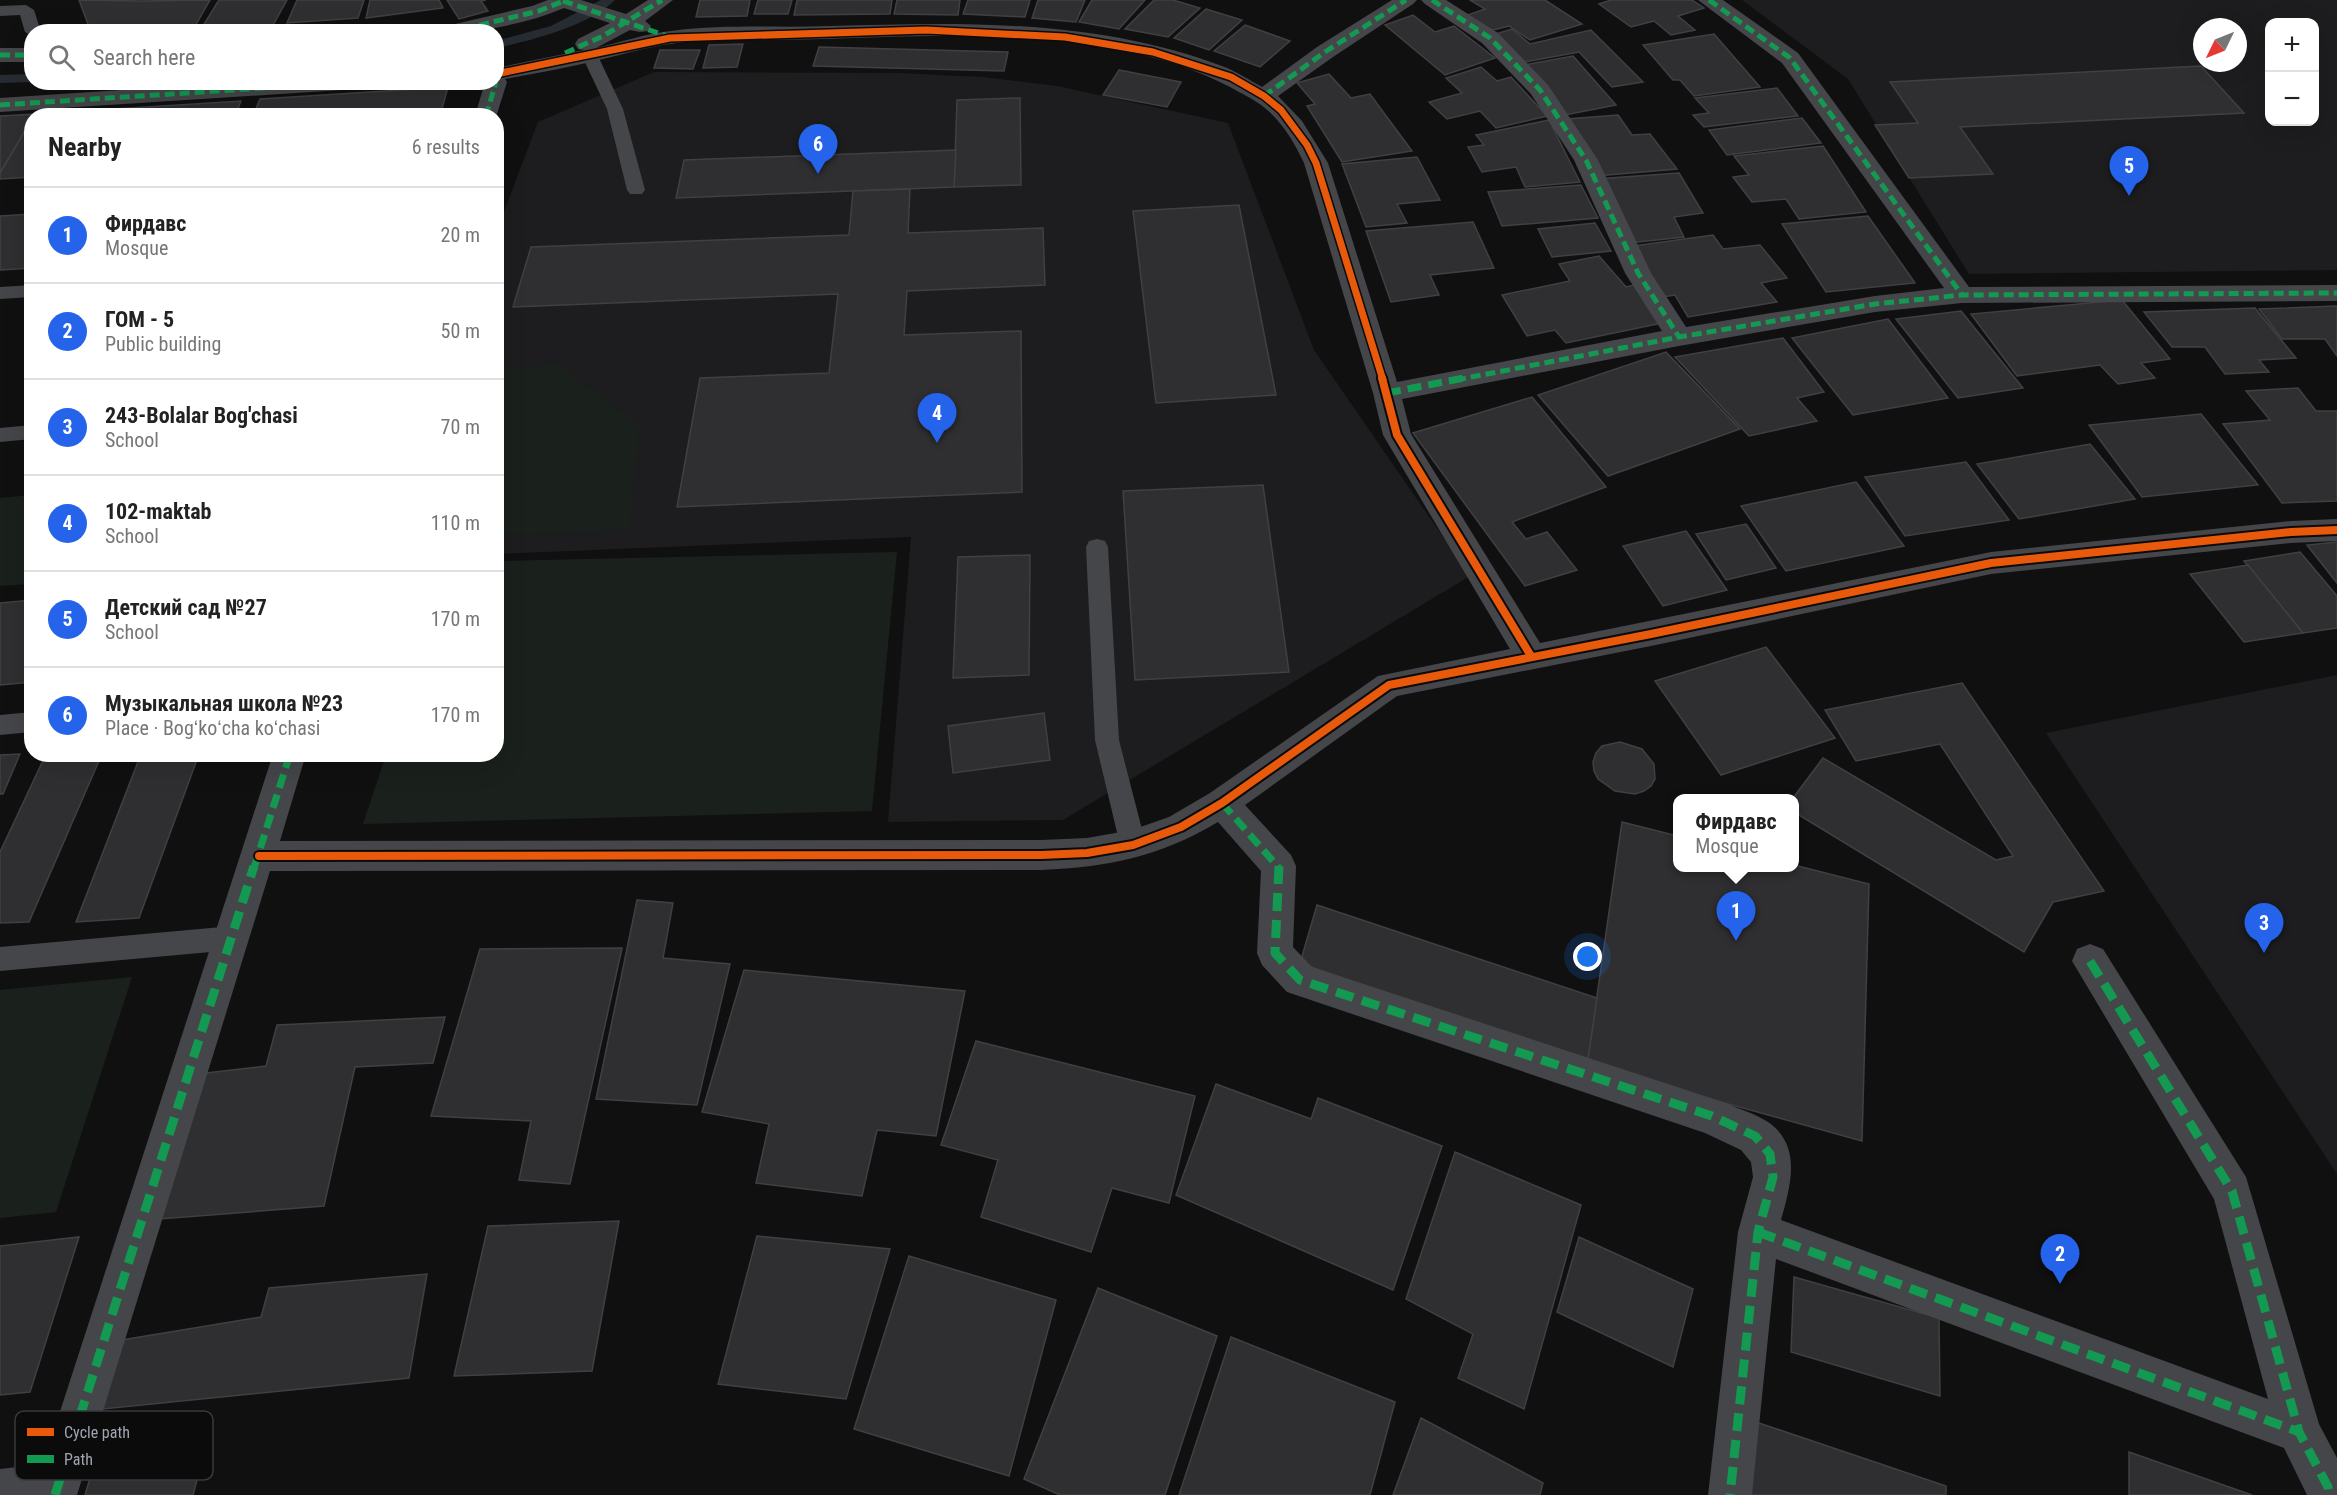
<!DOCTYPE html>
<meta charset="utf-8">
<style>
body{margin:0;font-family:"Roboto Condensed",sans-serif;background:#f6f6f6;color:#222}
.controls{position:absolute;right:18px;top:18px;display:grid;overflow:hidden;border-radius:12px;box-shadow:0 6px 24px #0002}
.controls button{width:54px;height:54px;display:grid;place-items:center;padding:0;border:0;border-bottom:2px solid #e0e0e0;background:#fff;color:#222;font:30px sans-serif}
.compass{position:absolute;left:2193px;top:18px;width:54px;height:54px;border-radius:50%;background:#fff;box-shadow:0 6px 24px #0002;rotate:227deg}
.you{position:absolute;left:1588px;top:957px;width:21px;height:21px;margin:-15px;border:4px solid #fff;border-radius:50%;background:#1a73e8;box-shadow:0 0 0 9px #1a73e833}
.badge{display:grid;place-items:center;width:39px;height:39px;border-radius:50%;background:#2563eb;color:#fff;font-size:20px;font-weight:700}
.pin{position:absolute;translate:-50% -50px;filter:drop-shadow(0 2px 3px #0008)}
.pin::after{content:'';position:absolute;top:32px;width:21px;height:18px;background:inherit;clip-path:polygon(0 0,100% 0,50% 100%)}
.popup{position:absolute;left:1673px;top:794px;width:126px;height:78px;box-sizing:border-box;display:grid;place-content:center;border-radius:12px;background:#fff;filter:drop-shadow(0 2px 4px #0005);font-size:20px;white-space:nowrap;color:#767676}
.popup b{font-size:22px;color:#222}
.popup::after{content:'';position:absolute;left:50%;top:100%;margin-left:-12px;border:12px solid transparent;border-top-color:#fff}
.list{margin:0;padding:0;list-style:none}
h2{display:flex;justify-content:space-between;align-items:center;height:78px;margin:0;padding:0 24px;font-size:26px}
h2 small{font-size:20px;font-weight:400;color:#767676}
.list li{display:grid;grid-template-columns:39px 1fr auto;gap:18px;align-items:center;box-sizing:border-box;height:96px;padding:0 24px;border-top:2px solid #e0e0e0}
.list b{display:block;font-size:22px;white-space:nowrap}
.list p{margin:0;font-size:20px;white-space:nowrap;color:#767676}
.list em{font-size:20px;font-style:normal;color:#767676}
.icon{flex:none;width:33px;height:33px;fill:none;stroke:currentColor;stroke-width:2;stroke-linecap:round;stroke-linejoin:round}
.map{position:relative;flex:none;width:2337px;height:1495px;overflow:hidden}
.search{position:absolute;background:#fff;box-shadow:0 6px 24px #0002;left:24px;top:24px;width:480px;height:66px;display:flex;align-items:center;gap:15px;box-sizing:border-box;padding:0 21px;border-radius:24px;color:#767676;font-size:22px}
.panel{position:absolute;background:#fff;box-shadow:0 6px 24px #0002;left:24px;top:108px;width:480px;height:654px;border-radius:24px}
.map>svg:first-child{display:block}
.built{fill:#1d1d1f;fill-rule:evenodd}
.green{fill:#1a201b}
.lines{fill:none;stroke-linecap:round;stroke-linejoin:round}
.stream{fill:#272c33;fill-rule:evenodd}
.building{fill:#2f2f31;stroke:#404044;stroke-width:1.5}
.service{fill:#454649;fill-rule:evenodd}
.minor{fill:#454649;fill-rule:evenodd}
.quiet-far2{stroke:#139951;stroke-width:5;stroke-dasharray:10 5;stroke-linecap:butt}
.quiet-far1{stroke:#139951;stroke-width:7;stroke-dasharray:14 7;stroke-linecap:butt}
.quiet{stroke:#139951;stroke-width:9;stroke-dasharray:18 9;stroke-linecap:butt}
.cycleway-far1-casing{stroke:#0b0b0c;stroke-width:10}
.cycleway-casing{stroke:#0b0b0c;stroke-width:12}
.cycleway-far1{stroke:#e8590c;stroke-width:7}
.cycleway{stroke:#e8590c;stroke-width:8}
.key{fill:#0b0b0c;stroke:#38393e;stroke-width:1.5}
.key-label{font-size:16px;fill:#a1a5b1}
</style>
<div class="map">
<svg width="2337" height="1495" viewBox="0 0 2337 1495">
<rect width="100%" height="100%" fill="#101011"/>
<g class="built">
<path d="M1742 0H2337V270L1969 274 1848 79ZM2270 22H2314V122H2270ZM2202 27H2238V63H2202Z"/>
<polygon points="654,72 898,73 982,77 1057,86 1228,123 1314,350 1470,576 1063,820 888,822 911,537 497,554 496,233 538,122"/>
<polygon points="2337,675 2337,1174 2046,733"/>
</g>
<g class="green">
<polygon points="558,364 640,426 629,530 497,534 497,368"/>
<polygon points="31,495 31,584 0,586 0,498"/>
<polygon points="897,552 872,811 363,824 386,755 496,754 497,561"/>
<polygon points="132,977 56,1212 0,1218 0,990"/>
</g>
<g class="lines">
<g class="stream">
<path d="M601 0H615C591 25 530 41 496 48V41L551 26Z"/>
<polygon points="32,74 32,82 0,83 0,75"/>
</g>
</g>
<g class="building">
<polygon points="79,0 141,1 210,0 194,28 140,32 91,32"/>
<polygon points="219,0 287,0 272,27 201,29"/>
<polygon points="297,0 364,0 358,18 287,23"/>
<polygon points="370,0 439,0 443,8 366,18"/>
<polygon points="447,0 486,0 481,1 488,11 459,19"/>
<polygon points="700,0 750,0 747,16 696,17"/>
<polygon points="758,0 792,0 788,14 754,14"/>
<polygon points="797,0 892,0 890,14 794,15"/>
<polygon points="897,0 960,0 958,15 894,14"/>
<polygon points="968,0 1030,0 1025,17 963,14"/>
<polygon points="1038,0 1085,0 1076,22 1032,18"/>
<polygon points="1092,0 1145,0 1119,29 1079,22"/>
<polygon points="1154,0 1173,0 1200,8 1168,37 1125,29"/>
<polygon points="1470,0 1545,0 1582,24 1530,40 1509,26 1485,32 1465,16 1485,9"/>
<polygon points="1611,0 1692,0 1704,8 1678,16 1695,30 1671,35 1654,21 1631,27 1599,4"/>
<polygon points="1206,9 1242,20 1209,50 1174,38"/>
<polygon points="1413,15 1435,32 1454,26 1495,58 1445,75 1385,25"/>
<polygon points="1245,25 1290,41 1260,67 1214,51"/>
<polygon points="1512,29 1530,44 1591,30 1643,82 1612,87 1579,52 1525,62 1492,35"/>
<polygon points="1714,34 1760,87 1694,96 1680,80 1673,80 1643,45"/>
<polygon points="743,44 737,67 703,68 709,45"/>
<polygon points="819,47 1008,52 1004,71 813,66"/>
<polygon points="660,50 700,50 693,69 654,68"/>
<polygon points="1573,56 1616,105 1565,115 1524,65"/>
<polygon points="2201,66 2244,113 1960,127 1993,174 1909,178 1875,125 1918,123 1890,82"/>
<polygon points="1481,67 1497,81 1511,77 1547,116 1496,128 1480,111 1447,119 1429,102 1462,93 1446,78"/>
<polygon points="1119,70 1181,82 1167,107 1103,95"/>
<polygon points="1329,74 1351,98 1370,94 1412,151 1342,162 1307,106 1315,104 1297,83"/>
<polygon points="448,87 440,116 253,116 260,99"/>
<polygon points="1777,88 1798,116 1704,127 1693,115 1709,113 1695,98"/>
<polygon points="1020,98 1021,185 954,187 957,100"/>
<polygon points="241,101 235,116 34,116 34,114"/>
<polygon points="34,114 32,116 32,119 0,173 0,116"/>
<polygon points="1618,115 1632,135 1650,134 1677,169 1596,176 1567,119"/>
<polygon points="1802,118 1821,143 1727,155 1709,130"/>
<polygon points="32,119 32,177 0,179 0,173"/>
<polygon points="1549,120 1580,182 1525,187 1516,167 1482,172 1468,147 1484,145 1476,135"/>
<polygon points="1823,146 1866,212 1799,219 1786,199 1752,202 1733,177 1749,175 1734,156"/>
<polygon points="956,150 954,187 676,198 684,160"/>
<polygon points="1417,157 1440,200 1397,204 1407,223 1366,227 1342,164"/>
<polygon points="1679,173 1703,213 1674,217 1684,237 1629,243 1596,179"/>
<polygon points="1581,185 1598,218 1502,226 1488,192"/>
<polygon points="910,189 908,233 1043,228 1045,285 907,291 904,335 1021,331 1022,492 677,507 700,378 829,373 838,294 513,307 531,247 849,235 853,191"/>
<polygon points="1239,205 1276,395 1156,403 1133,211"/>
<polygon points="32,214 32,268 0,270 0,216"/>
<polygon points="1868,216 1915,283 1826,292 1782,224"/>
<polygon points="1473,222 1494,268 1430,275 1439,295 1391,302 1366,231"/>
<polygon points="1595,223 1611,251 1552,257 1538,229"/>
<polygon points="1713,235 1723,249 1760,245 1787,278 1761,283 1777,302 1688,317 1675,295 1663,297 1633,246"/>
<polygon points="1599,256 1626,287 1639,284 1667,322 1566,343 1555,330 1527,336 1502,295 1570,281 1559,264"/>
<polygon points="2122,300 2170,359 2141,363 2155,378 2118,384 2100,365 2017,376 1971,314"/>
<polygon points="2337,306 2337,356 2325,339 2282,339 2259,309"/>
<polygon points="2255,308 2296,358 2259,360 2269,372 2225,374 2205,347 2172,347 2144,312"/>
<polygon points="1961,311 2023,388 1958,398 1896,319"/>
<polygon points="1888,319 1948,398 1853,415 1792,338"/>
<polygon points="1783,338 1824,392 1797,398 1817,421 1749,436 1675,357"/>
<polygon points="1666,352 1740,429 1608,476 1538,395"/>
<polygon points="2298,388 2316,411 2337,411 2337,501 2282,503 2223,424 2270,420 2246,391"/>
<polygon points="1532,397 1606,487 1512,522 1526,539 1547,532 1577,570 1525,586 1413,433"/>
<polygon points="2201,414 2258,485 2142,497 2089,425"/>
<polygon points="2090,444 2135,499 2019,519 1977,464"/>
<polygon points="1966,462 2009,520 1905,536 1865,477"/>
<polygon points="1856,482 1904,546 1786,571 1741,506"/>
<polygon points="1263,485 1289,672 1135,680 1123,491"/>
<polygon points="1746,524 1776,568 1726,580 1696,534"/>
<polygon points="1686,531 1727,590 1663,606 1623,546"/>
<polygon points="2337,542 2337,583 2307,545"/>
<polygon points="2300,552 2337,596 2337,628 2303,633 2244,561"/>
<polygon points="1030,555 1029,675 953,678 958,557"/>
<polygon points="2248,565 2303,633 2244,642 2190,574"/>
<polygon points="32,600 32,682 0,685 0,603"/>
<polygon points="1766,647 1835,738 1721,775 1655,681"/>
<polygon points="1962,683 2104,891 2053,902 2024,952 1794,812 1793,798 1823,758 1996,860 2013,856 1940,744 1856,761 1825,710"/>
<polygon points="1044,713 1050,760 953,773 948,726"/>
<polygon points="1620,742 1642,749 1654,764 1655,779 1651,786 1644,791 1635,794 1615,791 1598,779 1594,771 1593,762 1596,753 1602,746"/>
<polygon points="20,754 3,794 0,794 0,755"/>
<polygon points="46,754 102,754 29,922 0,923 0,852"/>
<polygon points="141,754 199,754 139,918 76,922"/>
<polygon points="1622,822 1678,836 1678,868 1794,868 1794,865 1869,884 1862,1141 1587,1065"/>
<polygon points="637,900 673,903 663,958 730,964 697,1105 596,1099"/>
<polygon points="1317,905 1597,998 1587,1065 1300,963"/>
<polygon points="622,948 570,1184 519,1180 531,1121 431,1116 480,949"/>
<polygon points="744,970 965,991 936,1136 877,1130 862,1196 756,1183 769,1124 702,1112"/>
<polygon points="445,1017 433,1063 355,1067 324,1206 160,1219 206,1073 266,1066 277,1025"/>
<polygon points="976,1041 1195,1096 1169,1203 1112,1188 1091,1252 981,1217 998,1160 941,1145"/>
<polygon points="1216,1084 1311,1119 1318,1098 1442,1146 1393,1290 1176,1195"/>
<polygon points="1455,1152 1581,1205 1524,1409 1458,1378 1473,1334 1406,1299"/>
<polygon points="619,1221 592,1371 454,1376 488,1226"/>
<polygon points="757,1236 890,1249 846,1399 718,1384"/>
<polygon points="79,1237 30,1392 0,1395 0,1246"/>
<polygon points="1579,1237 1693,1289 1673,1367 1557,1312"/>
<polygon points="909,1256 1056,1300 1009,1476 854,1429"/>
<polygon points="427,1274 409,1378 103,1409 122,1340 261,1317 269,1288"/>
<polygon points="1794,1277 1939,1318 1940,1396 1791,1352"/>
<polygon points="1098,1288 1217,1336 1165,1495 1060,1495 1024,1479"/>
<polygon points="1231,1337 1395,1402 1370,1495 1179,1495"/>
<polygon points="1421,1418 1543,1483 1540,1495 1393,1495"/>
<polygon points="213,1420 193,1495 85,1495 104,1431"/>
<polygon points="1756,1422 1946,1486 1946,1495 1749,1495"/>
<polygon points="2129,1452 2252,1495 2129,1495"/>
</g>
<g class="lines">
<g class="service">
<polygon points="26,5 34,10 41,32 32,32 32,36 25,32 20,15 0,16 0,6"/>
<polygon points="590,51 598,56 623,109 645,190 642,194 630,194 627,190 607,109 582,56"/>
<polygon points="32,285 32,297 0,299 0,287"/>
<polygon points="32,425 32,439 0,442 0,428"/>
<polygon points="1097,539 1105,541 1108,547 1119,740 1146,845 1142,853 1133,856 1124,853 1120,845 1095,740 1086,547 1089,541"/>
<polygon points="32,712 32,732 0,735 0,715"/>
<polygon points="233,926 242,930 246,938 242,946 233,950 0,971 0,947"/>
<polygon points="60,1462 71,1467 76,1478 71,1489 54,1495 0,1495 0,1469"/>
</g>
<g class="minor">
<path d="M548 0H581L626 14 648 0H673L645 21 651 26 648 31 640 32 630 30 596 48C621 42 645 34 671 31 724 24 778 28 830 26 962 22 1097 19 1222 66 1236 71 1249 80 1262 87L1317 47 1392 0H1417L1413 4 1333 57 1278 96 1302 121 1328 163 1397 382 1662 331 1625 273 1574 160 1531 94 1482 43 1425 4 1421 0H1446L1498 33 1548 85 1598 160 1651 273 1686 327 1875 296 1944 288 1782 63 1698 0H1723L1798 53 1969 287 2337 285V301L1962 303 1875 312 1679 346 1402 399 1411 434 1540 643 1991 552 2291 521 2337 519V541L2291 543 1991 574 1651 646 1397 696 1245 805 1291 855 1296 866 1293 947 1312 967 1726 1103C1739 1109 1756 1114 1768 1122 1803 1146 1790 1187 1781 1220L2268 1399 2214 1199 2072 961 2077 949 2090 944 2103 949 2246 1177 2319 1424 2337 1458V1495H2307L2284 1448 1776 1259 1752 1495H1708L1738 1232 1753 1177 1751 1162 1741 1150 1705 1133 1287 992 1262 965 1257 953 1261 871 1218 822C1159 857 1109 867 1041 870L270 871 77 1495H33L273 754H306L280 841 1041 840 1087 838 1132 830 1169 817 1210 793 1378 676 1510 649 1383 435 1373 393 1304 163C1294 142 1283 123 1265 108 1254 99 1242 94 1230 87 1115 26 951 35 824 39 773 41 720 37 670 44 647 47 625 54 603 59 571 67 538 73 505 79L507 82 496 117V116H475L485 82H496V68L584 50 578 49 575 44 578 39 610 23 564 8C523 25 483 32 440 32L442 27 532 6Z"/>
<rect x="0" y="48" width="32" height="14"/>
<polygon points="244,82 368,82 365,87 357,89 0,112 0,98"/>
</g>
<g class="quiet-far2">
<polyline points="1432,0 1490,38 1540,90 1586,160 1638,273 1679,337"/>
<polyline points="1709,0 1790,58 1962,295"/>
<polyline points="563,1 667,36"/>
<polyline points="450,32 539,11 566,0"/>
<polyline points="565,53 603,36 662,0"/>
<polyline points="0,55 32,55"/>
<polyline points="1264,96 1325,52 1406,0"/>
<polyline points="0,105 357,82"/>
<polyline points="486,116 496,82"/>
<polyline points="1456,380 1679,337 1875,304 1962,295 2337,293"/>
</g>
<g class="quiet-far1">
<polyline points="1387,393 1464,378"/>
<polyline points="1222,803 1279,868"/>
<polyline points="254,868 290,754"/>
</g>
<g class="quiet">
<polyline points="1279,866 1275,953 1300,980 1712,1116 1755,1136 1770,1154 1773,1177 1758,1232 1730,1495"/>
<polyline points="2090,961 2232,1191 2299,1432 2328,1487 2329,1495"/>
<polyline points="1758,1232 2299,1432"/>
<polyline points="55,1495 254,866"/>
</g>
<defs>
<polyline id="cycleway-far1" points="496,74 670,38 926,30 1065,37 1153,52 1231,77 1264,96 1281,110 1307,145 1316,163 1383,380"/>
<g id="cycleway">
<polyline points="1382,378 1397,435 1531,656"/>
<polyline points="259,856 1041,855 1087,853 1133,845 1181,827 1222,803 1389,685 1651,634 1991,563 2291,532 2337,530"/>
</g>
</defs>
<use href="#cycleway-far1" class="cycleway-far1-casing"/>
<use href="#cycleway" class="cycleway-casing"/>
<use href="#cycleway-far1" class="cycleway-far1"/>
<use href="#cycleway" class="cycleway"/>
</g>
<rect x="15" y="1411" width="198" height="69" rx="9" class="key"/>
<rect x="27" y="1428" width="27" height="8" fill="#e8590c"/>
<rect x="27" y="1455" width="27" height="8" fill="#139951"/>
<g class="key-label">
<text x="64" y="1438">Cycle path</text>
<text x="64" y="1465">Path</text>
</g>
</svg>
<div class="controls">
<button>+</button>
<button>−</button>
</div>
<svg class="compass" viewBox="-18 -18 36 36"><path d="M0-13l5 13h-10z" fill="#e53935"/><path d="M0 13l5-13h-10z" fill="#767676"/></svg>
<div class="you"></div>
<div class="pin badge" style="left:1736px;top:941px">1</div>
<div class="popup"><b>Фирдавс</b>Mosque</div>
<div class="pin badge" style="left:2060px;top:1284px">2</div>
<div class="pin badge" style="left:2264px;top:953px">3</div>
<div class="pin badge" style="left:937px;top:443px">4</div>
<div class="pin badge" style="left:2129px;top:196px">5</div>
<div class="pin badge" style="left:818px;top:174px">6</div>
<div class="search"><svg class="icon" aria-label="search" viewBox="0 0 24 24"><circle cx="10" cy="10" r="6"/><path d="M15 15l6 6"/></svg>Search here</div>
<section class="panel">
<h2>Nearby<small>6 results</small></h2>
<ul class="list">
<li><span class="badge">1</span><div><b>Фирдавс</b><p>Mosque</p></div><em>20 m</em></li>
<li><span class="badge">2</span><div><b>ГОМ - 5</b><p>Public building</p></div><em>50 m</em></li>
<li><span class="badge">3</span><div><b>243-Bolalar Bog'chasi</b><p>School</p></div><em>70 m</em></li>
<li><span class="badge">4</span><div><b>102-maktab</b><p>School</p></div><em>110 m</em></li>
<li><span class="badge">5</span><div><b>Детский сад №27</b><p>School</p></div><em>170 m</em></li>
<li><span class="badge">6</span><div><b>Музыкальная школа №23</b><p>Place · Bogʻkoʻcha koʻchasi</p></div><em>170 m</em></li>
</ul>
</section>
</div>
